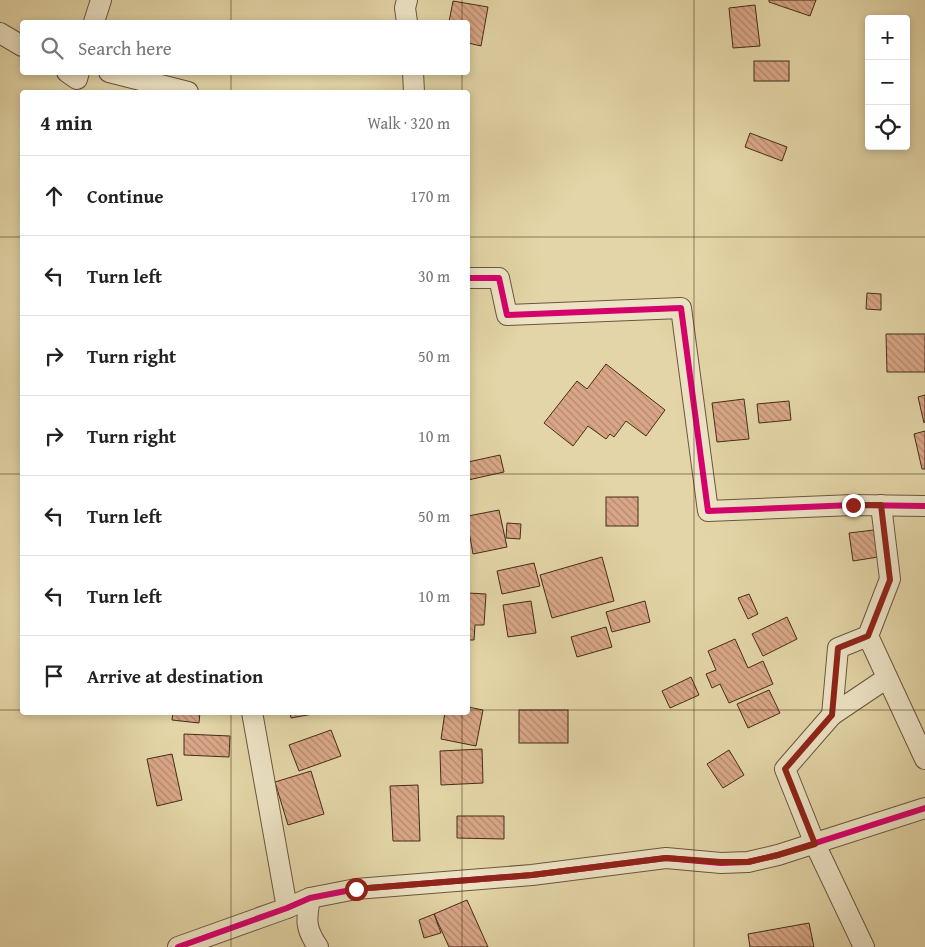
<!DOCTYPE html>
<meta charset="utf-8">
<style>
body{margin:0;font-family:"Gentium Book Plus",serif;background:#f6f6f6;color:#222}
.controls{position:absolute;right:15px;top:15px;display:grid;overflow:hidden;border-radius:5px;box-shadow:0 2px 8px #0003}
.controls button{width:45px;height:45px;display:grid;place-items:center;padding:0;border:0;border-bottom:1px solid #e0e0e0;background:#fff;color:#222;font:25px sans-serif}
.stop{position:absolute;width:15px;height:15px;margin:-11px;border:4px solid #8f2418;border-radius:50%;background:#fff}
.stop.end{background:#8f2418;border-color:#fff;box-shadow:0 1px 5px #0008}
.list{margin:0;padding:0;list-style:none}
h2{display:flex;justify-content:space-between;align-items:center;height:65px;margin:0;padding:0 20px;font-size:21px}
h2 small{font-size:16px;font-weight:400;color:#767676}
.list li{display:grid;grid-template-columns:32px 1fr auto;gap:15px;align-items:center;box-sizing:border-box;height:80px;padding:0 20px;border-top:1px solid #e0e0e0}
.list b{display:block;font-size:19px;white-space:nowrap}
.list em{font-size:16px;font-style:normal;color:#767676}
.icon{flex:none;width:28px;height:28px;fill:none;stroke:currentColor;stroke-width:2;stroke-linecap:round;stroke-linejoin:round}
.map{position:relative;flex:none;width:925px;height:947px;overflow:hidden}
.search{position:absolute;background:#fff;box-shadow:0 2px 8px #0003;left:20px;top:20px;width:450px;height:55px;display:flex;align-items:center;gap:12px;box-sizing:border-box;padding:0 18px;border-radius:5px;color:#767676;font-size:19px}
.panel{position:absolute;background:#fff;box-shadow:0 2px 8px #0003;left:20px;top:90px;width:450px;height:625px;border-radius:5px}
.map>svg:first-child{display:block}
.building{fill:url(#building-back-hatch);stroke:#452c18}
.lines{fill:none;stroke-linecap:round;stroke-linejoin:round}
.minor-casing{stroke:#6c563c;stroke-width:22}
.minor{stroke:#ede4c6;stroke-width:20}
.cycleway-casing{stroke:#ede4c6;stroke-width:9}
.cycleway{stroke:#d6006c;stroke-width:6}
.route{stroke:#8f2418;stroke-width:6}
.grid{fill:none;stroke:#452c18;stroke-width:1;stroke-opacity:0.55}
</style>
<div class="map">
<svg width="925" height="947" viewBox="0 0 925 947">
<defs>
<pattern id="building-back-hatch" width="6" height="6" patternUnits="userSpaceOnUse" patternTransform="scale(1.25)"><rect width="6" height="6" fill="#d9a787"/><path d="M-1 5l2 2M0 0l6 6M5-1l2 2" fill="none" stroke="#b2886d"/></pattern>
</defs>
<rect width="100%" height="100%" fill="#e3d5a7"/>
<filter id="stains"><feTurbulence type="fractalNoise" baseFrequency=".004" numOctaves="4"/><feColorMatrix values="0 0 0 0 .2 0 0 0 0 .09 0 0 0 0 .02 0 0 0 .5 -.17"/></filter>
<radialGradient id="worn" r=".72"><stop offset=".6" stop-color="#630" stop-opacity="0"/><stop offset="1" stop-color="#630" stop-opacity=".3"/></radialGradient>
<g class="building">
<polygon points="769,0 816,0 810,16 769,2"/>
<polygon points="453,1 488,7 481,46 468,43 468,22 449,22"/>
<polygon points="755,5 760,46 733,48 729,8"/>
<rect x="754" y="61" width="35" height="20"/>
<polygon points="750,133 787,147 782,161 745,147"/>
<polygon points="867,293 881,294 881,310 866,309"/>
<polygon points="886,334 925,334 925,372 887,372"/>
<polygon points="606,364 665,410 646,436 626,421 614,437 610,434 606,439 588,426 573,446 544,423 577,381 587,389"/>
<polygon points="925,395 925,422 924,423 918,397"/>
<polygon points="744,399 749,439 717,442 712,403"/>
<polygon points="789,401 791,420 759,423 757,404"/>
<polygon points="925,431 925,469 922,469 914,434"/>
<polygon points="500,455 504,472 468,480 468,462"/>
<rect x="606" y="497" width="32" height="29"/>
<polygon points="499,510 507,547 473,554 468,526 468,516"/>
<polygon points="507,523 521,524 520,539 506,538"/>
<polygon points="874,530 878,557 853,561 849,533"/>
<polygon points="602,557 614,601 552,618 540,575"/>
<polygon points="534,563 540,586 502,594 497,571"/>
<polygon points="468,593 486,594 484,625 475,625 474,640 468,640"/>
<polygon points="749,594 758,614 748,619 738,598"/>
<polygon points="531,601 536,633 508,637 503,605"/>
<polygon points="645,601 650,622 612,632 606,612"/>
<polygon points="787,617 797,639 763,656 752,634"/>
<polygon points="606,627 612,647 577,657 571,637"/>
<polygon points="735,639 748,668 763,661 773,684 729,703 720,684 712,688 706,674 716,670 708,651"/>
<polygon points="691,677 699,695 670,708 662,691"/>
<polygon points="769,690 780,713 748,728 737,704"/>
<polygon points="468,707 483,710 476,746 441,739 445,712 468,712"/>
<rect x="519" y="710" width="49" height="33"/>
<polygon points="173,712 200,712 199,723 172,720"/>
<polygon points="290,712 324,712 291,718"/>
<polygon points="331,730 341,756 299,771 289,745"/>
<polygon points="184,734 230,736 229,757 184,755"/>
<polygon points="482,749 483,783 441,785 440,751"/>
<polygon points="729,750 744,775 723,788 707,764"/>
<polygon points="172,754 182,800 157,806 147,759"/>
<polygon points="311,771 324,814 288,825 275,782"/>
<polygon points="418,785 420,841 393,841 390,786"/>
<polygon points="457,816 504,816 504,839 457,838"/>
<polygon points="467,900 488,947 449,947 434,914"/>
<polygon points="434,914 441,933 424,938 419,920"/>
<polygon points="809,923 814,947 750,947 748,934"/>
</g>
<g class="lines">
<defs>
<g id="minor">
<polyline points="94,22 101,0"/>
<polyline points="407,22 405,8 407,0"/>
<polyline points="0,33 22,46"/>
<polyline points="67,72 77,79 79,72"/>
<polyline points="109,72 188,92"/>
<polyline points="413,72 414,92"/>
<polyline points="468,278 499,278 507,315 681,308 708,511 853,505 925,506"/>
<polyline points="868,636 925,759"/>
<polyline points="252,712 287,908"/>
<polyline points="832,715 887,678"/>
<path d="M310 898C306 920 305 928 318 947"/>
<polyline points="178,947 287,908 310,898 356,889 532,875 666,858 721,863 748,862 778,855 925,808"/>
<polyline points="864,947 815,844 785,769 832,715 838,648 868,636 890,579 881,505"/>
</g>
</defs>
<use href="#minor" class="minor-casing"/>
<use href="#minor" class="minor"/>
<defs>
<g id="cycleway">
<polyline points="468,278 499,278 507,315 681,308 708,511 853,505 925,506"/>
<polyline points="178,947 287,908 310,898 356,889 532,875 666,858 721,863 748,862 778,855 925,808"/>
</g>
</defs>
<use href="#cycleway" class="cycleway-casing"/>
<use href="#cycleway" class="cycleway"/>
</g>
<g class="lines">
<polyline class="route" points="356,889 532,875 666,858 721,862 748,862 778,855 815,844 785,769 832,715 838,648 868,636 890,580 881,505 853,505"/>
</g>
<path class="grid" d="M231 0V22M462 0V22M694 0V947M231 72V92M462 72V92M0 237H22M468 237H925M0 474H22M468 474H925M0 710H22M468 710H925M231 712V947M462 712V947"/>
<rect width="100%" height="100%" filter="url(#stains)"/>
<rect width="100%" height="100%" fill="url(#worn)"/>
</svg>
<div class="controls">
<button>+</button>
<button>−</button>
<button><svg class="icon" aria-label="locate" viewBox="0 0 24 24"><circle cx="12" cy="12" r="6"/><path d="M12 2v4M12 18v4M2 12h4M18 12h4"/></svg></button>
</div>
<div class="stop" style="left:356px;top:889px"></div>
<div class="stop end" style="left:853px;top:505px"></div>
<div class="search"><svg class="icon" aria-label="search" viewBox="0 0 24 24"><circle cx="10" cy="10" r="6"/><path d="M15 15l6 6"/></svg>Search here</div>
<section class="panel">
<h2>4 min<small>Walk · 320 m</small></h2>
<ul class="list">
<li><svg class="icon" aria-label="ahead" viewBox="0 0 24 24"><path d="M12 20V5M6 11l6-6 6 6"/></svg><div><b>Continue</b></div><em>170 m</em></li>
<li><svg class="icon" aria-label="left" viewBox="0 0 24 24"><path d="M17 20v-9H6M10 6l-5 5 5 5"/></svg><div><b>Turn left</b></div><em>30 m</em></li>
<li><svg class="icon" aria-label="right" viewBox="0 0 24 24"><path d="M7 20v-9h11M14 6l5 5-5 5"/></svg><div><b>Turn right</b></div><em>50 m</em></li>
<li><svg class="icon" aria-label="right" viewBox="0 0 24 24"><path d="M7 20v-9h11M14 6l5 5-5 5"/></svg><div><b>Turn right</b></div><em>10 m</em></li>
<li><svg class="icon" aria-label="left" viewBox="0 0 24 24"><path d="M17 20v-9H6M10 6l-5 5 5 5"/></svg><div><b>Turn left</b></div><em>50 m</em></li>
<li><svg class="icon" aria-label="left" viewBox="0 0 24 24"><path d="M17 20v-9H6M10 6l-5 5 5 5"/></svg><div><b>Turn left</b></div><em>10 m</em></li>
<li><svg class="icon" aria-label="arrive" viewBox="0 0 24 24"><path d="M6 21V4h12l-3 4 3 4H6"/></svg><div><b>Arrive at destination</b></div></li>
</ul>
</section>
</div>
